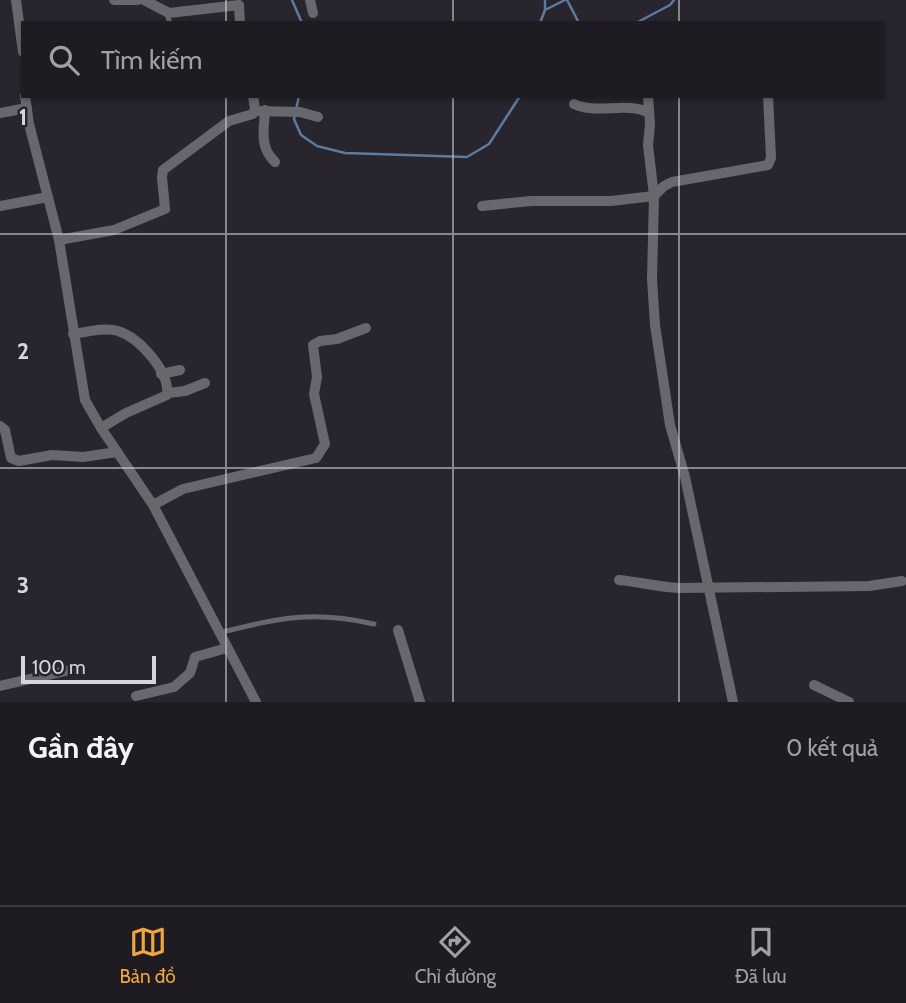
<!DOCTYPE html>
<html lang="vi">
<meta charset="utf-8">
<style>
body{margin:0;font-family:Cabin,sans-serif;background:#26252a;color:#f1f3f6}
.scale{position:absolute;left:21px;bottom:18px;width:135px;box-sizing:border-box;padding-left:7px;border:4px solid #d8d5dc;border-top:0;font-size:19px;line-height:24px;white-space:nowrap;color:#d8d5dc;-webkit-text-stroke:5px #28252e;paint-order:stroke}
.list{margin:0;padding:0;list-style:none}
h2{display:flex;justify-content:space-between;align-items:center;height:91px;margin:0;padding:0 28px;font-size:30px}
h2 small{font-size:23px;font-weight:400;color:#a1a1a5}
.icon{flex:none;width:38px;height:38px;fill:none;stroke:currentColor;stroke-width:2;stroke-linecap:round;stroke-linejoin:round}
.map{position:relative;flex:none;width:906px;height:702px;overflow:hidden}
.search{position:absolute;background:#1e1c22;box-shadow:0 2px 5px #0004;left:21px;right:21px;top:21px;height:77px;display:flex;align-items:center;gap:18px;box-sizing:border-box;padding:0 24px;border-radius:0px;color:#a1a1a5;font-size:26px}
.sheet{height:203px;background:#1e1c22}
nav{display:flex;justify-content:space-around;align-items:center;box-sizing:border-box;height:98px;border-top:2px solid #3c3a40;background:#1e1c22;font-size:19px;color:#a1a1a5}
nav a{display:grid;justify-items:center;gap:4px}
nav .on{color:#f0a63e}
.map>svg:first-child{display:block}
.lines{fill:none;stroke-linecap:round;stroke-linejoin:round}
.stream{stroke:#5d7b9e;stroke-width:2.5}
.service{stroke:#67686e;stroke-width:5}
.minor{stroke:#67686e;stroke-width:10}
.grid{fill:none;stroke:#d8d5dc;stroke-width:2;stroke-opacity:0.55}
.grid-label{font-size:23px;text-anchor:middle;font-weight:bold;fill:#d8d5dc;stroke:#28252e;stroke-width:5;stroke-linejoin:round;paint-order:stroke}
</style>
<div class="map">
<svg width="906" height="702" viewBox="0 0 906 702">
<rect width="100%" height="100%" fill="#28252e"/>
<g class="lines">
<g class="stream">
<polyline points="292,0 302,23"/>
<polyline points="567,0 579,23"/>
<polyline points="545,10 545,0"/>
<polyline points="540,23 545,10 565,0"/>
<polyline points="636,23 670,5 674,0"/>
<polyline points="299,96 294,119 301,135 317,146 345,153 467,157 489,144 520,96"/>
</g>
<g class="service">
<polyline points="166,12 170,23"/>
<path d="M218 633C280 618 311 610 374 624"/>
</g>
<g class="minor">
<polyline points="16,0 23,52"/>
<polyline points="114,0 138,0"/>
<polyline points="144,0 169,13 239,5 240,23"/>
<polyline points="310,0 313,13"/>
<polyline points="25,96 29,124 59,240 85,400 101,428 153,505 256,702"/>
<polyline points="648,96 650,124 648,145 654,196 652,279 655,325 670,425 685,477 733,702"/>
<path d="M574 104C597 115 627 101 649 113"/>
<path d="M265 110C264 130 259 147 275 162"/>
<polyline points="254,111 300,112 318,117"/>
<polyline points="0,113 27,108"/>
<polyline points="0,206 48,197"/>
<polyline points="482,206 531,201 611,201 654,196 664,186 672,182 768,165 771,158 768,96"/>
<polyline points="59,240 114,230 165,209 162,177 163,170 229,121 253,114 255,109 253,96"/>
<path d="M73 334C87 332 104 327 118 331 140 338 170 372 167 395L126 413 101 428"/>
<polyline points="161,374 180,370"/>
<polyline points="168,393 185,391 205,383"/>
<polyline points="0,426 5,430 11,458 19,461 52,455 83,457 117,452"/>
<polyline points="153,505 183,489 316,458 325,444 314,394 317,377 313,345 320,341 337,339 366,328"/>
<path d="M619 580C640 582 658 587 679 588L869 586 902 581"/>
<polyline points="398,630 420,702"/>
<polyline points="814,685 849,702"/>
<polyline points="0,686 70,670"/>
<polyline points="136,696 174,687 190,673 195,657 227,648"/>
</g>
</g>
<path class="grid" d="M226 0V23M453 0V23M679 0V23M226 96V702M453 96V702M679 96V702M0 234H906M0 468H906"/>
<g class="grid-label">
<text x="23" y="125">1</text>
<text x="23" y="359">2</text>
<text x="23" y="593">3</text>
</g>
</svg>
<div class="scale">100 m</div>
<div class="search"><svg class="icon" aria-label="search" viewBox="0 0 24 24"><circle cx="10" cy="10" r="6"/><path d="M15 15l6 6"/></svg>Tìm kiếm</div>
</div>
<section class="sheet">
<h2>Gần đây<small>0 kết quả</small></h2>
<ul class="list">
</ul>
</section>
<nav>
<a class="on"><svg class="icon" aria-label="map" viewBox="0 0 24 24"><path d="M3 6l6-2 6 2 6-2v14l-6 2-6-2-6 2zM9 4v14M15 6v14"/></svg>Bản đồ</a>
<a><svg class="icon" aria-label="directions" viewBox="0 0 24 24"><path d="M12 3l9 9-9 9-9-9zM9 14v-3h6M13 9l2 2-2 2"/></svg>Chỉ đường</a>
<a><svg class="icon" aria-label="saved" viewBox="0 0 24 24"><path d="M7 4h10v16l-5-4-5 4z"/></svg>Đã lưu</a>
</nav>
